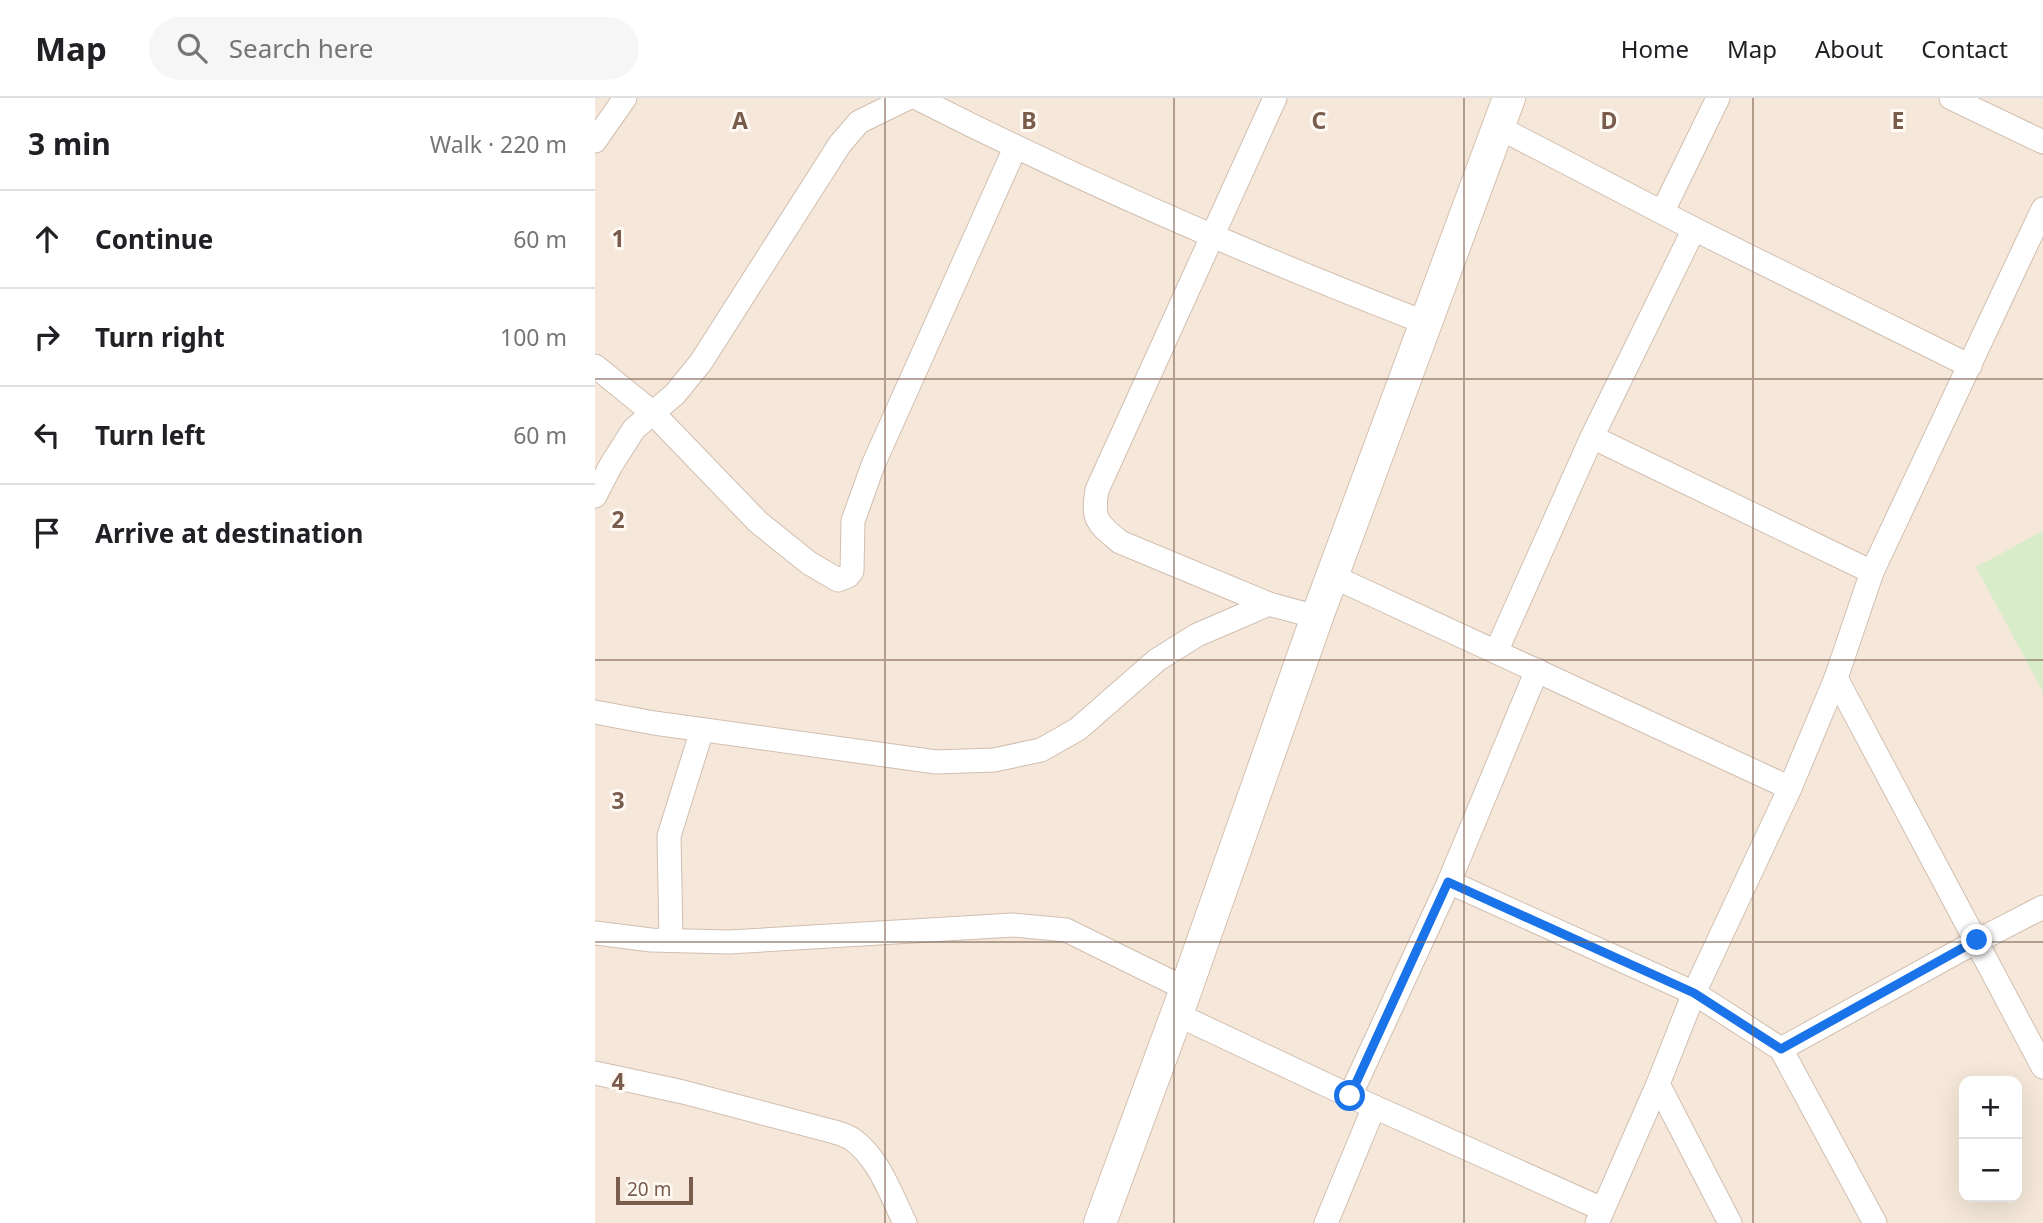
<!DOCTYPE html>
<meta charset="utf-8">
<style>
body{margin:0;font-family:"Noto Sans",sans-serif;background:#f6f6f6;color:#202124}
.controls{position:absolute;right:21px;bottom:21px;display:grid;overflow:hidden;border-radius:14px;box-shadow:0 7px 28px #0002}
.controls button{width:63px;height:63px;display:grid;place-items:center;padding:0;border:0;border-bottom:2px solid #e0e0e0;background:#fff;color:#202124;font:35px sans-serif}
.scale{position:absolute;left:21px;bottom:18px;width:77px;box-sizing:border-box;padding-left:7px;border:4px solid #7a5c4d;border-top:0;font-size:19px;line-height:24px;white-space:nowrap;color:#7a5c4d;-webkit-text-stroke:5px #fffaf3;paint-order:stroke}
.stop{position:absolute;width:21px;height:21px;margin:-16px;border:5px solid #1a73e8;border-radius:50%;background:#fff}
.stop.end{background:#1a73e8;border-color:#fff;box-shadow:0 2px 7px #0008}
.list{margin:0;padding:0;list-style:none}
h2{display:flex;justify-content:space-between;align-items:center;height:91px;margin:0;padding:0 28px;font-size:30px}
h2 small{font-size:23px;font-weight:400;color:#757577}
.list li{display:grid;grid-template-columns:46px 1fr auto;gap:21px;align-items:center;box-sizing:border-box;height:98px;padding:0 28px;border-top:2px solid #e0e0e0}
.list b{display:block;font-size:26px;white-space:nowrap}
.list em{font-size:23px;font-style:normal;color:#757577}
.icon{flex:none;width:38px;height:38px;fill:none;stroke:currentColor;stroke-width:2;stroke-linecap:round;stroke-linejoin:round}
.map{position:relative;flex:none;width:1448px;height:1125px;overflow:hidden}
header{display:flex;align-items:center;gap:42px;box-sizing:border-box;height:98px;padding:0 35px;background:#fff;border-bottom:2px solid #e0e0e0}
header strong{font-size:33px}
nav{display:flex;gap:38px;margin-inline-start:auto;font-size:24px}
.search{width:490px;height:63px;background:#f6f6f6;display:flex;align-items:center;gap:18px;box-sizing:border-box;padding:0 24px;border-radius:38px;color:#757577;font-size:26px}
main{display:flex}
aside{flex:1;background:#fff}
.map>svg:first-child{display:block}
.residential{fill:#f5e8da;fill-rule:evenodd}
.green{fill:#d8ecc9}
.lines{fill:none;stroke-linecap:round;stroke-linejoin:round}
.street-casing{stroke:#d1beb0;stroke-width:25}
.secondary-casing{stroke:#d6c0b0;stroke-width:34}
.street{stroke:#fff;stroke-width:23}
.secondary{stroke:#fff;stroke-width:32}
.route{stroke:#1a73e8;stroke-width:9}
.grid{fill:none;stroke:#7a5c4d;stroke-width:2;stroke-opacity:0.55}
.grid-label{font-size:23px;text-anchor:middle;font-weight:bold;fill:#7a5c4d;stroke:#fffaf3;stroke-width:6;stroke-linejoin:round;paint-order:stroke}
</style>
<header>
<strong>Map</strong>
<div class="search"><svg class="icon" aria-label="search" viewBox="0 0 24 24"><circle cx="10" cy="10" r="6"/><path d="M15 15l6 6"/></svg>Search here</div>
<nav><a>Home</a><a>Map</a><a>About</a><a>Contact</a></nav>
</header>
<main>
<aside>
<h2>3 min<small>Walk · 220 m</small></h2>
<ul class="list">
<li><svg class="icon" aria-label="ahead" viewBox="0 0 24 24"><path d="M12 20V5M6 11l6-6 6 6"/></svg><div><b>Continue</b></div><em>60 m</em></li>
<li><svg class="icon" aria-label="right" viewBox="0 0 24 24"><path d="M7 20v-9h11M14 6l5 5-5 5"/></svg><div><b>Turn right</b></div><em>100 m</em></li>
<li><svg class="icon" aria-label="left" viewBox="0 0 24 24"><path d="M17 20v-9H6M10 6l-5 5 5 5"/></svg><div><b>Turn left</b></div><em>60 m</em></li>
<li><svg class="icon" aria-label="arrive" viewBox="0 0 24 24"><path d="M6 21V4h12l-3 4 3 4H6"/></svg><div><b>Arrive at destination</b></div></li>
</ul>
</aside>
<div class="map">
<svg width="1448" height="1125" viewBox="0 0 1448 1125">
<rect width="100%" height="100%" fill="#fdf6ec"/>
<path class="residential" d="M0 0H1448V1125H0ZM1369 983H1422V1099H1369Z"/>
<polygon class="green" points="1448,433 1448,594 1381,469"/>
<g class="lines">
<defs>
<g id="street">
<path d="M322 0C487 84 658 158 831 225"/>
<path d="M680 0 502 392C497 422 502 425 525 444L674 506 722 519"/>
<polyline points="1356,0 1448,44"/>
<polyline points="903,29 1099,131 1375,268"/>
<polyline points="0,43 30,0"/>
<polyline points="1068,113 1123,0"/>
<polyline points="0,268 58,315 163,424 214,465 243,482 253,478 257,473 258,423 278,367 420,50"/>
<polyline points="997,339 1277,474"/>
<polyline points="0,398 16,367 39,331 80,296 106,264 245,46 264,24 313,0"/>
<polyline points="737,478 1195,690"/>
<polyline points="901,554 997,339 1099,131"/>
<polyline points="1241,580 1448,969"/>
<polyline points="0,614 59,625 341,664 399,662 446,652 483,631 562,562 602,537 674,506"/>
<polyline points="854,784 1099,895 1186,951 1280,1125"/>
<polyline points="0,835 56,842 134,844 418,827 471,832 591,891"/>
<polyline points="76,842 74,738 107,632"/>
<polyline points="581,916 755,998 1007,1111"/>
<polyline points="1186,951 1382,843 1448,809"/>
<path d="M0 975 88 994 236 1033C243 1035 251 1037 257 1041 284 1060 296 1097 310 1125"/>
<polyline points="1063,986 1135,1125"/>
<polyline points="755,998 854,784 942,572"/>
<polyline points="731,1125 779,1009"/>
<polyline points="1002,1125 1063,986 1099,895 1195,690 1241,580 1277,474 1448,111"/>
</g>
<polyline id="secondary" points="505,1125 591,891 722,519 914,0"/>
</defs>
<use href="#street" class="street-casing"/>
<use href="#secondary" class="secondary-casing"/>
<use href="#street" class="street"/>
<use href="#secondary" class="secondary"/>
</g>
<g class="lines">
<polyline class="route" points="755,998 853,784 1099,895 1186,951 1382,842"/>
</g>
<path class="grid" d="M290 0V1125M579 0V1125M869 0V1125M1158 0V1125M0 281H1448M0 562H1448M0 844H1448"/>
<g class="grid-label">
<text x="145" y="31">A</text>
<text x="434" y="31">B</text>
<text x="724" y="31">C</text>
<text x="1014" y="31">D</text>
<text x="1303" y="31">E</text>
<text x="23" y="149">1</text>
<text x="23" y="430">2</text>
<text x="23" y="711">3</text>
<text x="23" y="992">4</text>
</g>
</svg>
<div class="controls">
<button>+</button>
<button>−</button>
</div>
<div class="scale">20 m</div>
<div class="stop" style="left:755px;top:998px"></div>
<div class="stop end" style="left:1382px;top:842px"></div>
</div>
</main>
